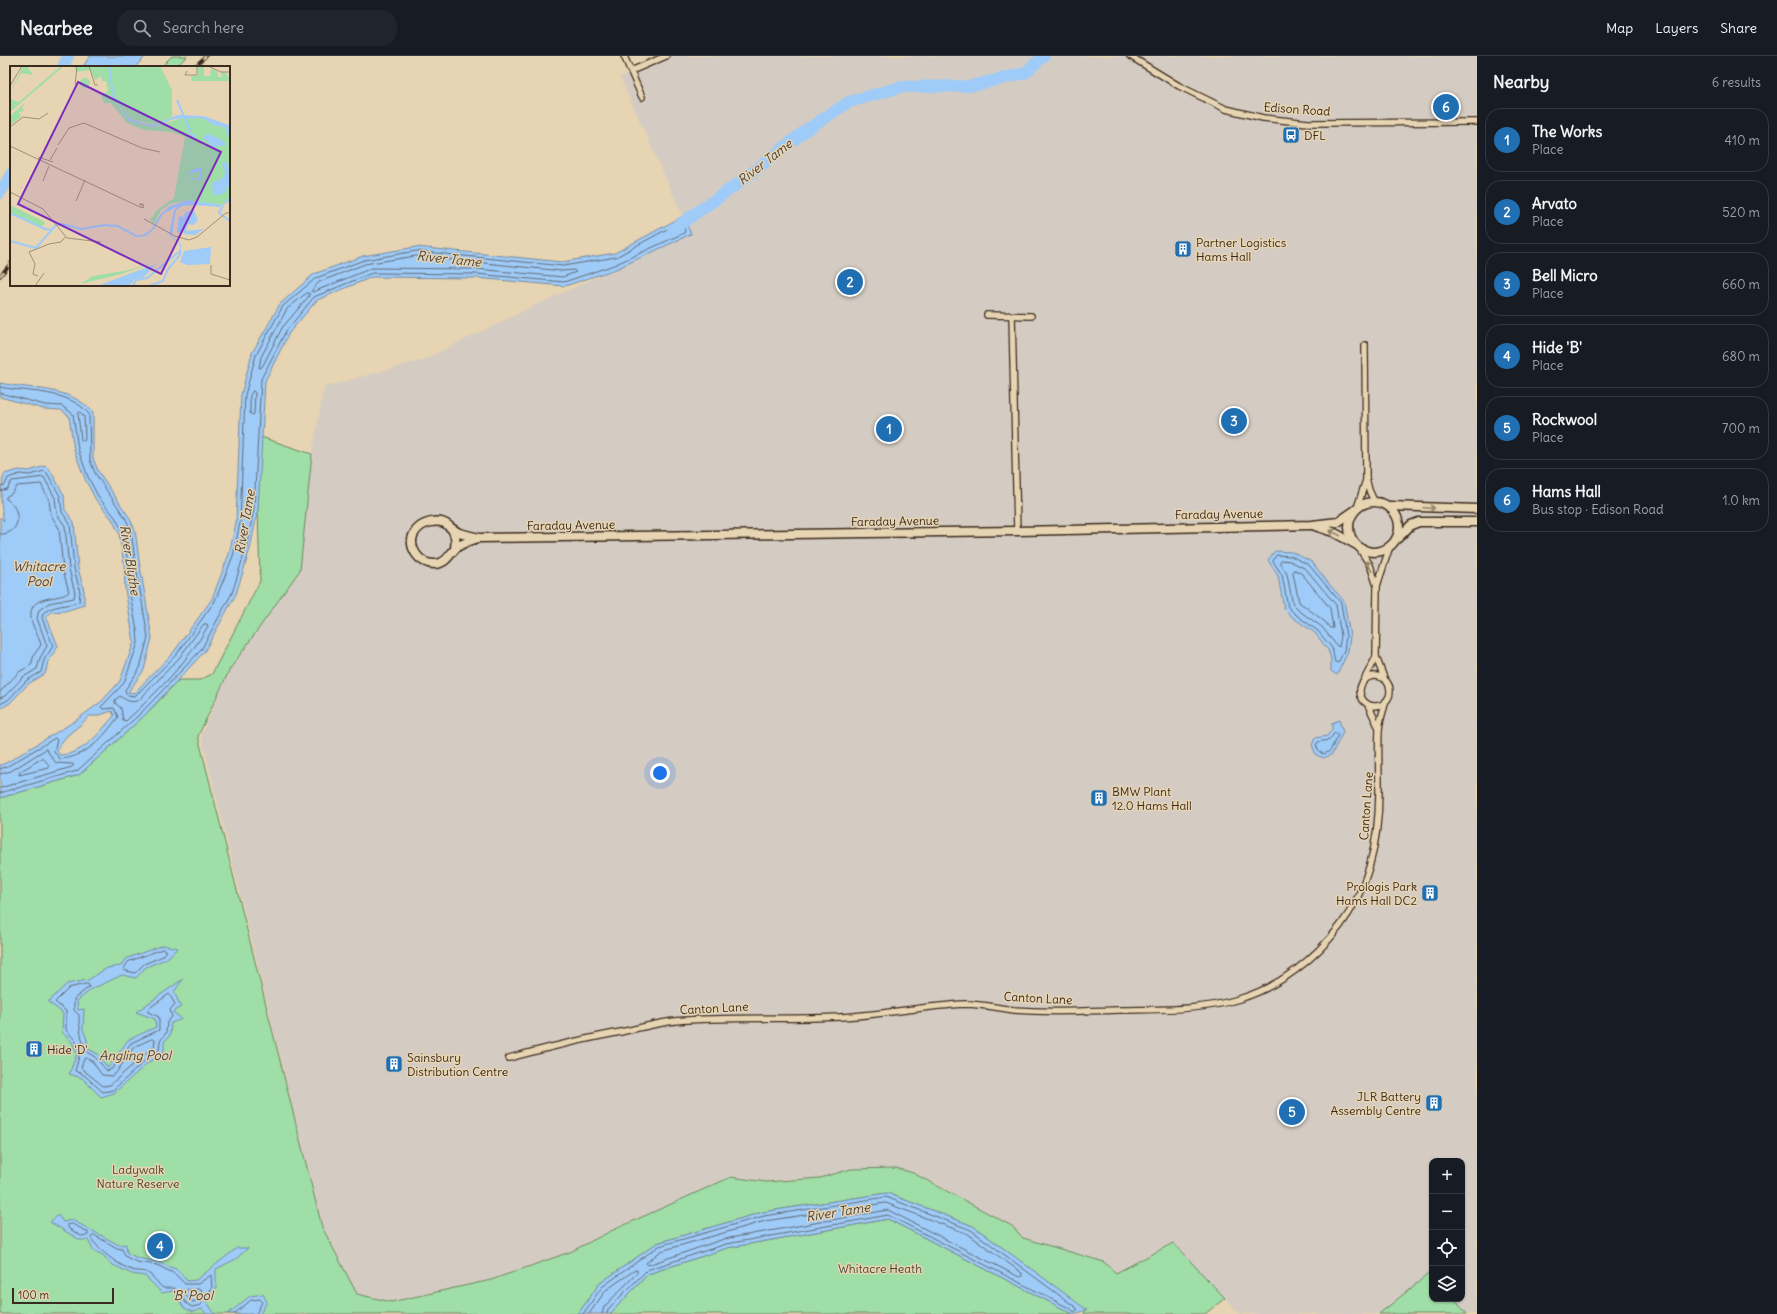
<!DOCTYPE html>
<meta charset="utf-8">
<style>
body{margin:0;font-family:Delius,sans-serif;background:#20242c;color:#f1f3f6}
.controls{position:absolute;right:12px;bottom:12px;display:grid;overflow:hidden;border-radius:8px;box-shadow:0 1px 3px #0004}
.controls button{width:36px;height:36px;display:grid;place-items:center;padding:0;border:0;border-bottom:1px solid #363941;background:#171b24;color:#f1f3f6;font:20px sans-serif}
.scale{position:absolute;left:12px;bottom:10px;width:102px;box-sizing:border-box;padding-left:4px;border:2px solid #3b2a1e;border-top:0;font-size:11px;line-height:14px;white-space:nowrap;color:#3b2a1e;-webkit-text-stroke:3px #e6d4b2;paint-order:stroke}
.you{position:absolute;left:660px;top:717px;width:14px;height:14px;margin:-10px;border:3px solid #fff;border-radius:50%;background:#1a73e8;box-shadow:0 0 0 6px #1a73e833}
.badge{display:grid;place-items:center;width:26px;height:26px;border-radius:50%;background:#1f6fb2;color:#fff;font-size:13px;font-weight:700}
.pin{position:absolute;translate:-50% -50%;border:2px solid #fff;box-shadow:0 1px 4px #0006}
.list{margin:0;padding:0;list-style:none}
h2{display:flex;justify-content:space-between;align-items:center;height:52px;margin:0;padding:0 16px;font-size:17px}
h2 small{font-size:13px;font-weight:400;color:#9ea1a6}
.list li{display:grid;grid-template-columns:26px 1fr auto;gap:12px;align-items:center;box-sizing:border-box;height:64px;margin:0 8px 8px;padding:0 8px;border:1px solid #363941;border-radius:16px}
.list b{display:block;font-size:15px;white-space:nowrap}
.list p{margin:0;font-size:13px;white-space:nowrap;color:#9ea1a6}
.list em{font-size:13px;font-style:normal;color:#9ea1a6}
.icon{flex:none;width:22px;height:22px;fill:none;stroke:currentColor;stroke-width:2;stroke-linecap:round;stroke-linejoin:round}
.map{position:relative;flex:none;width:1477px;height:1258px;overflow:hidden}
header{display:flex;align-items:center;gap:24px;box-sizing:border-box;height:56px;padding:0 20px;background:#171b24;border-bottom:1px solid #363941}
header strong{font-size:19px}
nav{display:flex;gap:22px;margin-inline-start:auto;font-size:14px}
.search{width:280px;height:36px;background:#20242c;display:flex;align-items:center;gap:10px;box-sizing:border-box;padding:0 14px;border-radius:16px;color:#9ea1a6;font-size:15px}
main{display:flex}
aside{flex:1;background:#171b24}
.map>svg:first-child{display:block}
.built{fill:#d4ccc2;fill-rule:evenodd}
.green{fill:#9fdea6;stroke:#6d8462}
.water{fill:#9ecbf8;stroke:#768ba1;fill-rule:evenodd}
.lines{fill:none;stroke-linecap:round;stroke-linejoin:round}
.shore{stroke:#636a75;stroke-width:1}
.river{stroke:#9ecbf8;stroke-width:12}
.street-casing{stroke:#3b2a1e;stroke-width:8}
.secondary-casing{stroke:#3b2a1e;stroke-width:11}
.street{stroke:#e6d4b2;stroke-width:5.5}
.secondary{stroke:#e6d4b2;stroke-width:8}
.rail-casing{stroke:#3b2a1e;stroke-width:3.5}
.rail{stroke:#e6d4b2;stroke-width:2;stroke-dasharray:6;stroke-linecap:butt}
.oneway{stroke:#907f68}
.labels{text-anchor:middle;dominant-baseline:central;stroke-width:3;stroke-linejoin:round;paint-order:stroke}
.street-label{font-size:12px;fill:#3b2a1e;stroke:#e6d4b2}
.poi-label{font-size:12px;fill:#3b2a1e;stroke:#e6d4b2;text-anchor:start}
.park-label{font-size:12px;fill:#4a4532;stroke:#e6d4b2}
.water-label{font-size:13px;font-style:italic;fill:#4a423f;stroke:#e6d4b2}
.inset-river{fill:none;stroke:#9ecbf8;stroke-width:2}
.inset-road{fill:none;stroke:#a29077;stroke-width:1}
.view{fill:#7b2cbf;fill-opacity:0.15;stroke:#7b2cbf;stroke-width:2}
.inset-edge{fill:none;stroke:#3b2a1e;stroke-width:2}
</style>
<header>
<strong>Nearbee</strong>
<div class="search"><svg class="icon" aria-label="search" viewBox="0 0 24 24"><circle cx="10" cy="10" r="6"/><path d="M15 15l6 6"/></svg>Search here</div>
<nav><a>Map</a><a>Layers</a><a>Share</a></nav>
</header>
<main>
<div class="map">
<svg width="1477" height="1258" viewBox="0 0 1477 1258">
<rect width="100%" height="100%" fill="#e6d4b2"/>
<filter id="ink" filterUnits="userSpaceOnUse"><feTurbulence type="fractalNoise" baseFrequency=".025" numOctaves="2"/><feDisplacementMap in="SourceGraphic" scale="8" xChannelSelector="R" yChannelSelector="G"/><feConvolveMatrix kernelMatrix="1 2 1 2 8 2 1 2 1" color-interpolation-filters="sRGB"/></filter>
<g filter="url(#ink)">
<path class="built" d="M673 0H1477V1258H1240L1173 1187 1116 1217 1104 1206 1023 1182 1012 1170 913 1117 896 1112 851 1113 820 1122 766 1126 731 1121 611 1175 570 1196 491 1224 391 1246 357 1238 322 1171 201 679 230 613 300 514 312 398 324 331 423 304 534 250 691 178 620 21ZM1432 1105H1462V1243H1432Z"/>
<g class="green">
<polygon points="172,0 187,0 176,11 161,11"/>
<polygon points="261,381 312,398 300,514 230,613 198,680 322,1171 357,1238 391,1246 491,1224 570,1196 611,1175 731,1121 766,1126 820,1122 851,1113 896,1112 913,1117 1012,1170 1023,1182 1104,1206 1116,1217 1173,1187 1225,1242 1205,1258 1084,1258 1086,1254 973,1170 887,1137 763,1156 657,1187 599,1228 578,1258 0,1258 0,742 79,719 144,660 179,624 200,624 212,618 260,525 258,453"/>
<polygon points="888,1163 1073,1258 610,1258 648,1218 727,1192"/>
<polygon points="1432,1215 1432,1243 1455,1243 1467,1258 1379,1258"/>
</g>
<g class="water">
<polygon points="90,0 146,0 135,11 83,11"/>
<path d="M683 160 691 178 616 213 565 230 476 222 372 221 317 244 289 277 265 325 258 453 250 493 236 538 204 596 144 660 79 719 0 742V709L6 707 75 665 102 645 120 625 134 586 125 533 124 508 119 477 112 463 96 444 85 423 74 394 69 360 61 354 44 353 0 341V327C33 334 69 330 93 356V402L98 415 129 461 135 474 139 504 152 582 144 614 128 636 134 637 173 597 212 543 229 498 236 467 241 339 252 297 280 248 314 218 363 200 416 191 562 206 615 197ZM112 655 114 660C99 677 84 698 60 699L57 695C64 677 78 674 89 660H96Z"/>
<path d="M45 410 50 414 64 439 65 454 74 466 78 512 84 535V549L65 555 52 556 46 560 58 590 48 606 45 618 28 628 10 647 0 653V461L4 465C0 449 0 435 4 418L19 414 29 415Z"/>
<polygon points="1275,495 1292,496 1312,506 1329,528 1344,545 1350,580 1348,596 1337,619 1331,615 1331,603 1328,594 1315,577 1292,561 1284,553 1278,520 1268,504"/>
<polygon points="1339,664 1343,676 1332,698 1324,702 1316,699 1312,689 1315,682 1327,680 1332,674 1332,667"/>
<polygon points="163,889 178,892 166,903 146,911 136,922 122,919 92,933 77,945 78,954 84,953 83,973 87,984 88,993 98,998 108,1012 128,984 156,971 155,963 136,956 183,923 174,936 181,951 173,956 182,963 171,967 170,979 164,986 164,996 149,1006 114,1037 101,1041 82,1022 69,1018 77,998 72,986 62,976 63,957 48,946 67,928 88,924 107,912 121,910 125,903"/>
<polygon points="887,1137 973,1170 1087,1254 1073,1258 888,1163 727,1192 648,1218 610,1258 578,1258 599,1228 657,1187 763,1156"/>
<polygon points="58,1159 63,1166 72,1164 119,1189 126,1188 127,1197 138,1202 158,1206 178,1214 187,1225 196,1224 237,1192 248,1192 236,1203 216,1213 216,1234 206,1245 215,1258 206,1258 202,1253 193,1256 184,1252 173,1235 162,1237 145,1220 132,1218 111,1208 103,1199 93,1194 88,1184 80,1184 50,1166"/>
<polygon points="263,1238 267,1246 260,1258 228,1258 250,1240"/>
</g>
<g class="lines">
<g class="shore">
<polygon points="416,200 562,215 574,214 576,216 563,221 477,213 372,212 313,236 311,235 319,226 365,208"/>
<polygon points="307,237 309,237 309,240 282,272 262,311 259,312 261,301 287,253"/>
<path d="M0 331C29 337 68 333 89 358L90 404 95 417 126 463 131 475 135 505 148 581 140 612 125 634 127 639 135 640 176 599 215 545 233 500 240 467 245 339 256 299 283 250 316 222 364 204 416 195 563 210 616 201 680 166 682 167 685 174 684 177 614 209 564 226 476 218 372 217 314 241 286 275 261 323 254 453 246 492 232 537 201 594 141 657 77 715 0 737"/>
<polygon points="253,335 255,337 254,358 252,359 250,357 250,340"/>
<path d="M0 337 45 349 62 350 73 358 78 393 88 421 99 442 115 461 123 476 128 508 129 533 137 574 138 587 124 627 101 651 103 653 114 652 118 661C104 681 85 702 60 703L54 696 57 684 55 682 8 710 0 713"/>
<polygon points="80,356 84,360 85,382 84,385 81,384 78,358"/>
<path d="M0 430 5 429 8 422 20 418 30 419 44 415 47 417 60 440 62 456 70 468 74 512 80 536 79 546C67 550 53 549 43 557L42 562 53 590 44 604 41 616 26 625 8 644 0 648"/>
<polyline points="0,435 7,433 12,425 44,421 55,442 57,458 65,470 69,513 75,537 74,542 49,547 39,554 37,562 47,590 40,602 37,613 23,621 5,640 0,642"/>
<path d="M0 478C22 479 22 452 6 443V441L12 437 17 430 41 428 49 444 51 459 59 472 63 514 69 536C60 545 28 537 31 562 32 571 39 580 41 589L34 599 31 609 19 616 0 636"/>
<polygon points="1277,499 1291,500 1309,509 1341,547 1346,580 1344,595 1338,607 1335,606 1332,592 1318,575 1295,558 1288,551 1282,519 1273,505"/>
<polygon points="1282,504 1290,505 1306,513 1336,549 1341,580 1339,591 1337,590 1322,571 1298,554 1293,549 1287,518 1280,507"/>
<polygon points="1295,514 1302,518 1330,552 1333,572 1330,572 1324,565 1299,546 1293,517"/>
<path d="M204 568H207L208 570C188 606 156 637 126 665L123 664 121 652 115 647V644L120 640C126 644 131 648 139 644L179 602Z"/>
<polygon points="1335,677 1338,679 1330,695 1324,698 1319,696 1316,689 1318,686 1329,684"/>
<polygon points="43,702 49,709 49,712 19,719 20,716"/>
<polyline points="0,718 11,715 46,693 56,707 72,708 74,709 72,711 0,732"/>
<polygon points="163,893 167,895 163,900 144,908 135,917 123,914 128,906"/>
<path d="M87 928 89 929V931L74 943V954L79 959C79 972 82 983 85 995L95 1001 107 1015 112 1013 131 987 159 974V961L148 956V953L169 938 175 948 170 954 172 961 167 966 166 977 160 985 159 994 147 1003 113 1034 103 1036 84 1019 75 1015 80 997 75 984 66 974V955L55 946 69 932Z"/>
<polygon points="152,983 155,984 154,991 144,999 110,1029 103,1030 81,1012 84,1003 86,1002 92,1005 102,1019 112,1020 116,1017 134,991"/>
<polygon points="886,1147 968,1178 1022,1217 1022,1220 1019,1221 888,1154 724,1183 648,1209 646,1207 661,1195 765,1165"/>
<polygon points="72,1168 88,1176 88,1179 81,1180 68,1172 68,1169"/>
<path d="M94 1179 117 1192 122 1193 126 1201 137 1206 157 1209 175 1218 185 1228H198L211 1219 212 1233 202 1243 201 1249 192 1251 187 1248 174 1232H163C158 1228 154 1221 148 1217 143 1214 137 1216 132 1214 119 1210 97 1193 91 1182Z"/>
<polygon points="186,1234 200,1233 202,1235 196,1245 193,1246 190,1244 183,1235"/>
<polyline points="234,1258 251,1244 260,1243 262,1246 256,1258"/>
<polyline points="583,1258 602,1231 659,1190 764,1160 886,1141 971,1174 1078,1253 1074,1256 1071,1253 888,1159 726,1188 647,1214 608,1253 607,1258"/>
<polyline points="589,1258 606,1234 635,1214 637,1214 637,1217 604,1251 602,1258"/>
</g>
<g class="river">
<polyline points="63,11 68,0"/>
<polyline points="0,137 11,118"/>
<polyline points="673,173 739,127 806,74 849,46 901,31 971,30 1025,17 1044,0"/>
</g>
<defs>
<g id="street">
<polyline points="624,0 642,41"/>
<polyline points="1130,0 1179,30 1226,53 1263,62 1308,67 1477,66"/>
<polyline points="631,15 666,0"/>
<polyline points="987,259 1031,260"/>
<polyline points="1012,260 1017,475"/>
<polyline points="1365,289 1366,422 1369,434 1374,445"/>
<polyline points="1357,452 1366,424"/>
<polyline points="1359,492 1370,509 1377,530"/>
<circle cx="1375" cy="635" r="15"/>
<polyline points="1384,622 1376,601 1377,530 1390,490"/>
<polyline points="1364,624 1376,601"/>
<polyline points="1368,649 1379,672"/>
<path d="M509 1002C546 992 583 983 621 976 639 972 657 967 675 965 730 960 785 964 840 961 882 959 923 950 965 948 982 948 998 952 1014 954 1049 957 1084 955 1119 954 1159 953 1200 955 1239 943 1279 931 1315 903 1340 870 1369 832 1379 782 1379 735 1379 715 1378 695 1379 675 1379 666 1383 656 1385 648"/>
</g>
<g id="secondary">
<circle cx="1374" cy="471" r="25"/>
<polyline points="1390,450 1477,453"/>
<polyline points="448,470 459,477 479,482 1017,475 1312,469 1338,466 1354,455"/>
<polyline points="1315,470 1333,476 1355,488"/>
<polyline points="1398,482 1411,469 1419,466 1477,466"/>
<path d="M455 493C462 447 395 466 416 498 420 504 427 508 434 508 446 508 449 499 456 492 462 487 470 485 478 482"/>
</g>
</defs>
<use href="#street" class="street-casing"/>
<use href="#secondary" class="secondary-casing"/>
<use href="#street" class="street"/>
<use href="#secondary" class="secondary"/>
<defs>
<g id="rail">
<polyline points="194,11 206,0"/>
<polyline points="0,220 11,207"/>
</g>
</defs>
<use href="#rail" class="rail-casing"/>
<use href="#rail" class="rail"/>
</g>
<defs><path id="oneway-shaft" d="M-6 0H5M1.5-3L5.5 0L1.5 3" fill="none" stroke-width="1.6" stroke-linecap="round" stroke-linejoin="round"/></defs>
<g class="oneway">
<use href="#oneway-shaft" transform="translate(1429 452) rotate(2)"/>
<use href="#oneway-shaft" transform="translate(1335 477) rotate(-154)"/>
<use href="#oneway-shaft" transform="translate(1369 510) rotate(-116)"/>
</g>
</g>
<defs>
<symbol id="bus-square" viewBox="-11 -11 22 22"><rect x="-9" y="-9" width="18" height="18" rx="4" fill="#1f6fb2" stroke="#e6d4b2"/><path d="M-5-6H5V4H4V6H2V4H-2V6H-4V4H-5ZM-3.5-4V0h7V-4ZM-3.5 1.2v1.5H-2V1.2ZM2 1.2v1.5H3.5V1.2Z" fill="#fff"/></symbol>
<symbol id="building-square" viewBox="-11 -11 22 22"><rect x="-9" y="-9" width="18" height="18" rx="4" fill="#1f6fb2" stroke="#e6d4b2"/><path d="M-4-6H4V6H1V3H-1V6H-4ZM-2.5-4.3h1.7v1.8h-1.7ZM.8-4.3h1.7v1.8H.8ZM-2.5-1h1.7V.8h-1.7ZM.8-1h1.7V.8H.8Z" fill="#fff"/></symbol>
</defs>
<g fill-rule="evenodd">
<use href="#bus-square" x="1281" y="69" width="20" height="20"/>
<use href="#building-square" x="1173" y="183" width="20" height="20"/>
<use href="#building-square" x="1089" y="732" width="20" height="20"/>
<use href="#building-square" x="1420" y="827" width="20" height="20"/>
<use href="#building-square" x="24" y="983" width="20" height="20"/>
<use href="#building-square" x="384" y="998" width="20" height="20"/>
<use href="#building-square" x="1424" y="1037" width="20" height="20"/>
</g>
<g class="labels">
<g class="street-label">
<text transform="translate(1297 53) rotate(4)">Edison Road</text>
<text transform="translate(1219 458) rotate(-1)">Faraday Avenue</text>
<text transform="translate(895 465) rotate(-1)">Faraday Avenue</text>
<text transform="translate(571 469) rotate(-1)">Faraday Avenue</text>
<text transform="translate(1366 750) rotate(-86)">Canton Lane</text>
<text transform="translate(1038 942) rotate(3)">Canton Lane</text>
<text transform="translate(714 952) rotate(-3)">Canton Lane</text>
</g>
<g class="poi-label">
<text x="1304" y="79">DFL</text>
<text x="1196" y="186">Partner Logistics<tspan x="1196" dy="14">Hams Hall</tspan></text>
<text x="1112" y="735">BMW Plant<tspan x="1112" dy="14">12.0 Hams Hall</tspan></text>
<text x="1417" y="830" text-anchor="end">Prologis Park<tspan x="1417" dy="14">Hams Hall DC2</tspan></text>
<text x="47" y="993">Hide 'D'</text>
<text x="407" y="1001">Sainsbury<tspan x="407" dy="14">Distribution Centre</tspan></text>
<text x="1421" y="1040" text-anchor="end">JLR Battery<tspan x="1421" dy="14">Assembly Centre</tspan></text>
</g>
<g class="park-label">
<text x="138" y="1113">Ladywalk<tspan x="138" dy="14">Nature Reserve</tspan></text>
<text x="880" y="1212">Whitacre Heath</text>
</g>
<g class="water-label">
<text transform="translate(765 106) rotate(-38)">River Tame</text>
<text transform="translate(449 203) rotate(6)">River Tame</text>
<text transform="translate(245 466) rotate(-80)">River Tame</text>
<text transform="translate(130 504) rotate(81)">River Blythe</text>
<text x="39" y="510">Whitacre<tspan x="39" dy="15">Pool</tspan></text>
<text x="135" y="999">Angling Pool</text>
<text transform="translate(838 1156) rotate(-9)">River Tame</text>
<text x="192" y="1239">'B' Pool</text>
</g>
</g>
<g transform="translate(10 10)">
<rect width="220" height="220" fill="#e6d4b2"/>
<path d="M13 0H17L23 9 11 7 0 27ZM51 0H54L0 46V33L9 36ZM64 0H100V7L101 0H150L162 24V51L146 59 120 53 105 35 119 55 144 61 175 51 192 52 206 60 215 61 220 74V131L212 139 178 134 160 138 151 144 144 158 140 154 147 144 164 132 175 71 162 66 134 64 117 57 101 37H94L91 29 98 25 96 15H92L91 10 85 14 81 4 66 6ZM188 0 194 1V10H200L201 3 207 5 208 11H212L211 6 216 7 220 15H182L181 10H188ZM70 17a5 5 0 1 1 10 0a5 5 0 1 1-10 0ZM15 37 12 42 14 45 9 46 11 51 0 59V50ZM0 139 35 156 32 161 0 146ZM149 195 111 208 70 218 83 210 119 204Z" fill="#9fdea6"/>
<path d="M105 34 120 53 137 58 146 59 167 49 193 50 219 59 220 74 215 61 206 60 192 52 164 53 144 61 119 55ZM197 67 213 75 216 79 203 81 193 72ZM218 96 220 121H214L218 123 214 127 203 130 202 117 214 111 215 105 211 97ZM191 102 192 114 176 113 189 112V105L177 109 183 103ZM220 131V135L210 141 184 139 172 140 166 144 162 170 171 178V185L169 177 159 169 164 144 168 140 153 148 144 163 136 170 126 171 107 161 93 160V158L108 159 126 169H132L141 164 151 148 160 140 178 134 212 139ZM184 144 188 154 183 159 178 158 176 165 194 163 185 169 174 168 173 163 171 167 167 166 169 150 173 151 176 146ZM201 181 200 198 177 199 170 196 174 185ZM146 198 134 211 125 213 119 220H87Z" fill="#9ecbf8"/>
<path class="inset-river" d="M100 0 102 25 107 36M167 34 182 70 186 69M213 140 209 147 220 155M0 147 35 163 42 164M0 175 26 182 46 159 53 158 71 163 95 159M123 220 126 214 137 212 170 185M139 220 153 215 158 203 170 189V183"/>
<path class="inset-road" d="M79 0 85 19H88M198 0 211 6H220M177 5 175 9H187V0M65 19 67 0M0 20 12 0M0 61 13 51 29 53 38 47M48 79 59 62 74 57 132 82 150 86M0 80 130 141M28 91 43 96M40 94 47 82M33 115 39 100M0 126 33 143 57 172 91 176M66 135 75 114M129 138H133L134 141 131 142V138M134 153 165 170 179 174 187 171 216 147H220M25 198 19 186 39 178 51 176 55 171M25 198 23 208 28 210M201 199V208L220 214M25 220 34 207"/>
<path class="view" d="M68 16 211 86 151 208 8 138Z"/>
<rect width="220" height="220" class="inset-edge"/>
</g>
</svg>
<div class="controls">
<button>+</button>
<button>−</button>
<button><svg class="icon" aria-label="locate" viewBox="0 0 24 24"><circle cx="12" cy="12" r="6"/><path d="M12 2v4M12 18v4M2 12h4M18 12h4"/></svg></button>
<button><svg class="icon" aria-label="layers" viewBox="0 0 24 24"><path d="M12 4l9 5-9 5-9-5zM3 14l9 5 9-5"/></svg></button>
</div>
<div class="scale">100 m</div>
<div class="you"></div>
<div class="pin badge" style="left:889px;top:373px">1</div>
<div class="pin badge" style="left:850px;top:226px">2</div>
<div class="pin badge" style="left:1234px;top:365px">3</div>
<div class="pin badge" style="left:160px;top:1190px">4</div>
<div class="pin badge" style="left:1292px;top:1056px">5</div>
<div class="pin badge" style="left:1446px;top:51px">6</div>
</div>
<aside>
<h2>Nearby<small>6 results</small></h2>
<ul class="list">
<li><span class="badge">1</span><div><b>The Works</b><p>Place</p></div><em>410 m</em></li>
<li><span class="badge">2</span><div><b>Arvato</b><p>Place</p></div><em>520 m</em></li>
<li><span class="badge">3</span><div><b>Bell Micro</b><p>Place</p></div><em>660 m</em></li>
<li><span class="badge">4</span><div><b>Hide 'B'</b><p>Place</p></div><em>680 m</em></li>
<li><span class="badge">5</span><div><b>Rockwool</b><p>Place</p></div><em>700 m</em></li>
<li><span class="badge">6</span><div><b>Hams Hall</b><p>Bus stop · Edison Road</p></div><em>1.0 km</em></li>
</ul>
</aside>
</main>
